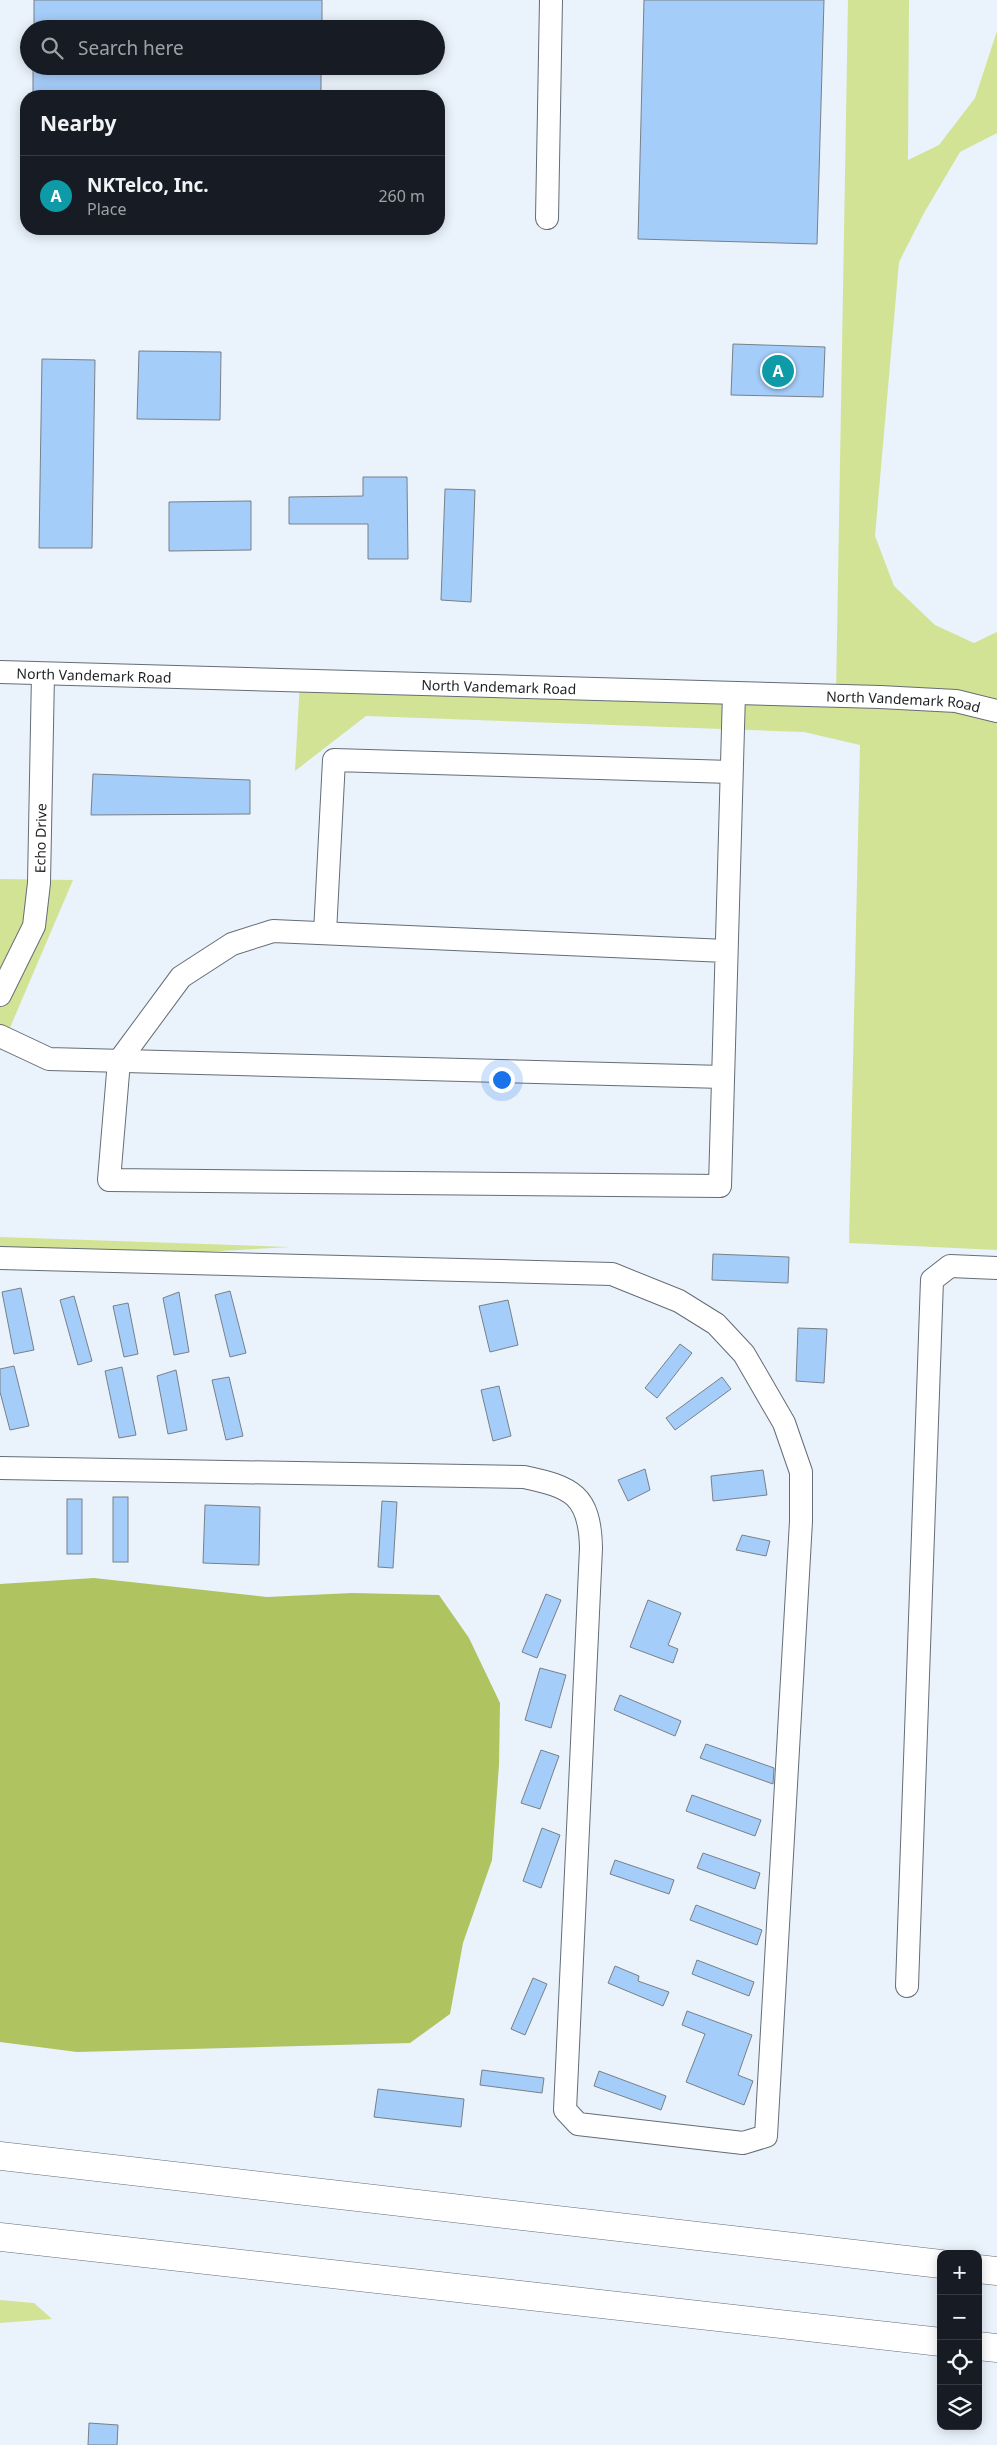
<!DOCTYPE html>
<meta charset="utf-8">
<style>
body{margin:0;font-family:"Noto Sans",sans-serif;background:#242831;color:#f1f3f6}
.controls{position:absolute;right:15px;bottom:15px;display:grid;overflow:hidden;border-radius:10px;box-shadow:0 2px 12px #0003}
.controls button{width:45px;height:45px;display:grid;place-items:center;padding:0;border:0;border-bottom:1px solid #363941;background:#171b24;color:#f1f3f6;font:25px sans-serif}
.you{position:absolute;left:501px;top:1079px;width:18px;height:18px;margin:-12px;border:4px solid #fff;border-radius:50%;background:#1a73e8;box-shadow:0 0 0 8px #1a73e833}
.badge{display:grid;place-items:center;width:32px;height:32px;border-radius:50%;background:#acb38c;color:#fff;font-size:16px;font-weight:700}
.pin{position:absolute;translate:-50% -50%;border:2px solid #fff;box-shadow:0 1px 5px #0006}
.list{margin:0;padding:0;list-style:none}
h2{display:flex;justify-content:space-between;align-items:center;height:65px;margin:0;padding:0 20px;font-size:21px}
h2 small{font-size:16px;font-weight:400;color:#9ea1a6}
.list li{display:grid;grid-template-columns:32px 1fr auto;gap:15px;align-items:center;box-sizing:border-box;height:80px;padding:0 20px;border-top:1px solid #363941}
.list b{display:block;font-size:19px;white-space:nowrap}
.list p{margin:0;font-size:16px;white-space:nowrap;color:#9ea1a6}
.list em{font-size:16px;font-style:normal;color:#9ea1a6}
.icon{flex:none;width:28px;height:28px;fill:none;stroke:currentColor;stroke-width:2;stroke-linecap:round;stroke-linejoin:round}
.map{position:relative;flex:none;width:997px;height:2445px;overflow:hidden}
.search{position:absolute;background:#171b24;box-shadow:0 2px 12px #0003;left:20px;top:20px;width:425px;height:55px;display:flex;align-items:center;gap:12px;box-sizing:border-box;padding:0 18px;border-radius:28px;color:#9ea1a6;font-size:19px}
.panel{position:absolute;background:#171b24;box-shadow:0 2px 12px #0003;left:20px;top:90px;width:425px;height:145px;border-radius:20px}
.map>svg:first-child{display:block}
.green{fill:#d2e396}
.water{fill:#afc361}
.building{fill:#a5cdf9;stroke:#788088}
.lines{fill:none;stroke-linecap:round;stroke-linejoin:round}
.minor-casing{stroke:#656d75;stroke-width:24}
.highway-casing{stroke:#656d75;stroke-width:29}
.minor{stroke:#fff;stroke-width:22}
.highway{stroke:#fff;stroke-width:28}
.labels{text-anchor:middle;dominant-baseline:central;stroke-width:4.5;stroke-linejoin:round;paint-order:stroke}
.street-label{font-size:14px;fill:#1d2023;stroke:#eaf2fc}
</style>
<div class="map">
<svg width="997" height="2445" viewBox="0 0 997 2445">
<rect width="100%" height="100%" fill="#eaf2fc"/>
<g class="green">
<polygon points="848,0 909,0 908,160 939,145 975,98 997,31 997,133 960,152 924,213 899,262 875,536 894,586 935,625 974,643 997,632 997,1250 849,1243 860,745 804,732 366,716 295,771 300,681 836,695"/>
<polygon points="0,879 73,880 0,1051"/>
<polygon points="0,1237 290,1247 0,1263"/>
<polygon points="0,2300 34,2303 52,2319 0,2323"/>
</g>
<polygon class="water" points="94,1578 267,1597 352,1593 439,1595 469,1638 500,1703 499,1765 492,1860 463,1943 450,2014 410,2043 77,2052 0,2042 0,1584"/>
<g class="building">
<rect x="34" y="0" width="288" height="29"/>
<polygon points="644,0 824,0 817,244 638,239"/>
<rect x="33" y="66" width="288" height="30"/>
<polygon points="733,344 825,347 823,397 731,395"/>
<polygon points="139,351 221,352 220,420 137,419"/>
<polygon points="42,359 95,360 92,548 39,548"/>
<polygon points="363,477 407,477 408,559 368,559 368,524 289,524 289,497 363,496"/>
<polygon points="445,489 475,490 471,602 441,600"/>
<polygon points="251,501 251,550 169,551 169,502"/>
<polygon points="93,774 250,780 250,814 91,815"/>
<polygon points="713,1254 789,1257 788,1283 712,1280"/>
<polygon points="21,1288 34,1350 14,1354 2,1292"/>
<polygon points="230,1291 246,1353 230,1357 215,1295"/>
<polygon points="179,1292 189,1352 174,1355 163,1298"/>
<polygon points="74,1296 92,1361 78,1365 60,1300"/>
<polygon points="508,1300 518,1345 490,1352 479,1306"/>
<polygon points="128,1303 138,1354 124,1357 113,1306"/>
<polygon points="798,1328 827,1329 824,1383 796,1381"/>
<polygon points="680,1344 692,1353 657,1398 645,1388"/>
<polygon points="14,1366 29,1426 10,1430 0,1392 0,1369"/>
<polygon points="122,1367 136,1435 119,1438 105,1371"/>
<polygon points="176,1370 187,1430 168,1434 157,1376"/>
<polygon points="229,1377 243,1436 226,1440 212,1380"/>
<polygon points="722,1377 731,1389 675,1430 666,1418"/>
<polygon points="499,1386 511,1436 493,1441 481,1390"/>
<polygon points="645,1469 650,1490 628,1501 618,1480"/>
<polygon points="763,1470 767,1495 713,1501 711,1476"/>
<rect x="113" y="1497" width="15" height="65"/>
<rect x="67" y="1499" width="15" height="55"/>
<polygon points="382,1501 397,1502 393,1568 378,1567"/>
<polygon points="205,1505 260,1507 259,1565 203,1563"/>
<polygon points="742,1535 770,1541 766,1556 736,1550"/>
<polygon points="546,1594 561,1600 537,1658 522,1652"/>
<polygon points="648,1600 681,1613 668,1645 678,1649 673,1663 630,1647"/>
<polygon points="540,1668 566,1675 551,1728 525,1720"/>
<polygon points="620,1695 681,1721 675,1736 614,1710"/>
<polygon points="706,1744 774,1768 773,1784 700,1758"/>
<polygon points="541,1750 559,1756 540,1809 521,1803"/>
<polygon points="692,1795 761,1820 755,1836 686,1811"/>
<polygon points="542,1828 560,1835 541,1888 523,1881"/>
<polygon points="703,1853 760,1873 755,1889 697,1868"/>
<polygon points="615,1860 674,1880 669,1894 610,1874"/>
<polygon points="696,1905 762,1930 757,1945 690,1920"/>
<polygon points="697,1960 754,1982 749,1996 692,1974"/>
<polygon points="615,1966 639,1976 638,1981 669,1992 663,2006 608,1983"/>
<polygon points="533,1978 547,1984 525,2035 511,2029"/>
<polygon points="687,2011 752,2035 738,2075 753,2081 744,2105 686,2082 705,2034 682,2025"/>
<polygon points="482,2070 544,2078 542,2093 480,2085"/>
<polygon points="599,2071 666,2096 661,2110 594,2086"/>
<polygon points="378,2089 464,2099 461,2127 374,2117"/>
<polygon points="89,2423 118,2425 117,2445 88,2445"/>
</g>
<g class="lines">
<defs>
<g id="minor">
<polyline points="547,218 551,0"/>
<path id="s1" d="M0 672 880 697 956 701 997 711"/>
<polyline points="325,933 334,760 731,772"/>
<polyline points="726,951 273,931 232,944 181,977 119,1061 109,1180 720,1186 734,693"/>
<path id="s2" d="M0 995 34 926 39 883 43 674"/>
<polyline points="0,1036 49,1059 723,1077"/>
<path d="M0 1258 612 1274 679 1301 716 1324 744 1354 784 1423 801 1472V1521L766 2136 743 2143 578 2124 565 2110 591 1548C590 1495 572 1487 524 1477L0 1468"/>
<polyline points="907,1986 932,1280 950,1266 997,1268"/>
</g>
<g id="highway">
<polyline points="0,2156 941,2264"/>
<polyline points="0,2237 941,2342"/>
<polyline points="978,2269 997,2271"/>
<polyline points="978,2346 997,2348"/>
</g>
</defs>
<use href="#minor" class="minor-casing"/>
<use href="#highway" class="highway-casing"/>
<use href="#minor" class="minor"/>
<use href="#highway" class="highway"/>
</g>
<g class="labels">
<g class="street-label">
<text stroke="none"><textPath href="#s1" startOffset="94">North Vandemark Road</textPath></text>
<text stroke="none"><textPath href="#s1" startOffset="499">North Vandemark Road</textPath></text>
<text stroke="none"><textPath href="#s1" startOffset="904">North Vandemark Road</textPath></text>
<text stroke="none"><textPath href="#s2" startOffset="165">Echo Drive</textPath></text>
</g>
</g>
</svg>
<div class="controls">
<button>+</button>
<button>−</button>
<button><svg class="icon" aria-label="locate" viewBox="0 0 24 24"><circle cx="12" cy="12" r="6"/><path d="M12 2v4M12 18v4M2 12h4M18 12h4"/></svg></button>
<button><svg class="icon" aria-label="layers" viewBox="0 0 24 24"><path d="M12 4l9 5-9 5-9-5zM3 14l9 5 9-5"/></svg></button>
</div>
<div class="you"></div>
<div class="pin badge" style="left:778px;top:371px;background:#0f9aa8">A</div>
<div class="search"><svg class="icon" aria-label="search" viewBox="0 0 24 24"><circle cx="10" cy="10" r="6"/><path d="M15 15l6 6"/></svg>Search here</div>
<section class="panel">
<h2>Nearby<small></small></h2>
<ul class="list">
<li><span class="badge" style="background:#0f9aa8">A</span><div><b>NKTelco, Inc.</b><p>Place</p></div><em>260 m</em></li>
</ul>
</section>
</div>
